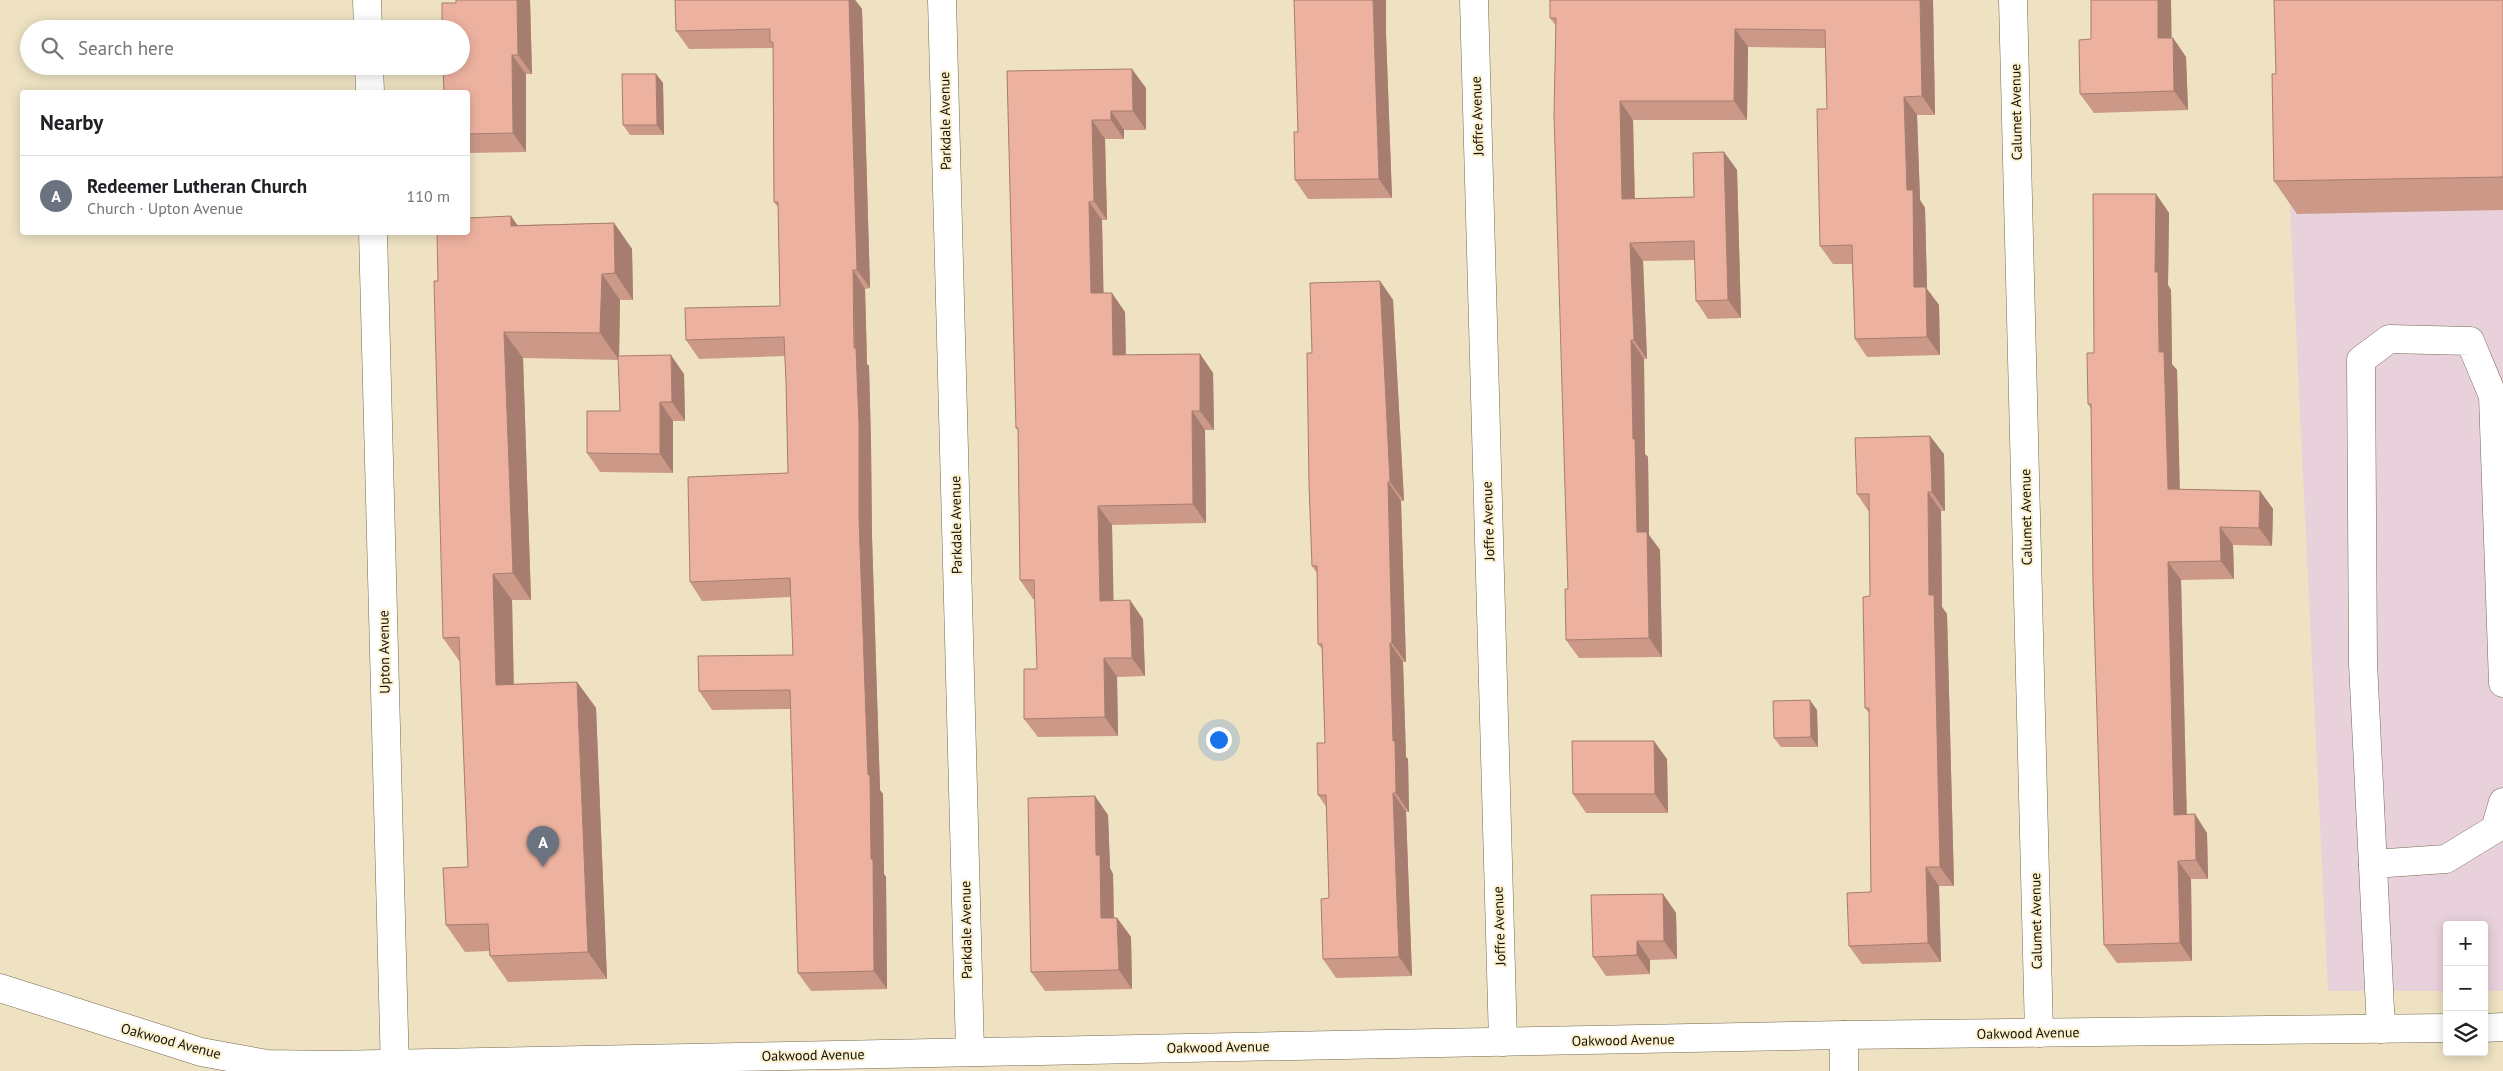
<!DOCTYPE html>
<meta charset="utf-8">
<style>
body{margin:0;font-family:"PT Sans",sans-serif;background:#f2f2f2;color:#202124}
.controls{position:absolute;right:15px;bottom:15px;display:grid;overflow:hidden;border-radius:5px;box-shadow:0 2px 12px #0003}
.controls button{width:45px;height:45px;display:grid;place-items:center;padding:0;border:0;border-bottom:1px solid #e0e0e0;background:#fff;color:#202124;font:25px sans-serif}
.you{position:absolute;left:1218px;top:739px;width:18px;height:18px;margin:-12px;border:4px solid #fff;border-radius:50%;background:#1a73e8;box-shadow:0 0 0 8px #1a73e833}
.badge{display:grid;place-items:center;width:32px;height:32px;border-radius:50%;background:#007049;color:#fff;font-size:16px;font-weight:700}
.pin{position:absolute;translate:-50% -41px;filter:drop-shadow(0 1px 2px #0008)}
.pin::after{content:'';position:absolute;top:26px;width:18px;height:15px;background:inherit;clip-path:polygon(0 0,100% 0,50% 100%)}
.list{margin:0;padding:0;list-style:none}
h2{display:flex;justify-content:space-between;align-items:center;height:65px;margin:0;padding:0 20px;font-size:21px}
h2 small{font-size:16px;font-weight:400;color:#757577}
.list li{display:grid;grid-template-columns:32px 1fr auto;gap:15px;align-items:center;box-sizing:border-box;height:80px;padding:0 20px;border-top:1px solid #e0e0e0}
.list b{display:block;font-size:19px;white-space:nowrap}
.list p{margin:0;font-size:16px;white-space:nowrap;color:#757577}
.list em{font-size:16px;font-style:normal;color:#757577}
.icon{flex:none;width:28px;height:28px;fill:none;stroke:currentColor;stroke-width:2;stroke-linecap:round;stroke-linejoin:round}
.map{position:relative;flex:none;width:2503px;height:1071px;overflow:hidden}
.search{position:absolute;background:#fff;box-shadow:0 2px 12px #0003;left:20px;top:20px;width:450px;height:55px;display:flex;align-items:center;gap:12px;box-sizing:border-box;padding:0 18px;border-radius:28px;color:#757577;font-size:19px}
.panel{position:absolute;background:#fff;box-shadow:0 2px 12px #0003;left:20px;top:90px;width:450px;height:145px;border-radius:5px}
.map>svg:first-child{display:block}
.industrial{fill:#e9d1dc}
.lines{fill:none;stroke-linecap:round;stroke-linejoin:round}
.minor-casing{stroke:#756a4d;stroke-width:29}
.minor{stroke:#fff;stroke-width:28}
.wall{fill:#cc9989}
.shaded-wall{fill:#a67d6f}
.building{fill:#edb29f;stroke:#a67d6f}
.labels{text-anchor:middle;dominant-baseline:central;stroke-width:4;stroke-linejoin:round;paint-order:stroke}
.street-label{font-size:14px;fill:#141005;stroke:#fbf0cf}
</style>
<div class="map">
<svg width="2503" height="1071" viewBox="0 0 2503 1071">
<rect width="100%" height="100%" fill="#eee2c2"/>
<polygon class="industrial" points="2280,0 2503,0 2503,991 2484,991 2484,925 2447,925 2447,991 2328,991"/>
<g class="lines">
<defs>
<g id="minor">
<polyline points="367,0 368,29"/>
<polyline points="942,0 970,1051"/>
<polyline points="1474,0 1503,1042"/>
<polyline points="2013,0 2039,1033"/>
<polyline points="369,66 370,92"/>
<polyline points="373,232 395,1071"/>
<polyline points="2373,864 2446,859 2495,829 2503,802"/>
<polyline points="0,988 201,1052 267,1064 330,1065 1844,1035 2447,1028"/>
<polyline points="2484,1028 2503,1027"/>
<polyline points="2381,1029 2363,663 2361,360 2389,339 2470,341 2493,396 2503,683"/>
<polyline points="1844,1035 1844,1071"/>
</g>
</defs>
<use href="#minor" class="minor-casing"/>
<use href="#minor" class="minor"/>
</g>
<g class="wall">
<polygon points="456,0 530,0 532,74 526,74 526,152 468,153 468,92"/>
<polygon points="675,0 855,0 862,9 870,288 865,289 867,364 869,366 871,443 872,537 880,790 883,794 884,874 886,877 887,989 811,991 798,973 791,709 712,710 699,691 793,655 791,597 702,601 690,582 788,473 786,381 785,356 699,359 686,340 780,306 778,207 774,202 773,48 689,49 676,31"/>
<polygon points="1550,0 1933,0 1935,115 1917,115 1920,200 1925,208 1927,289 1939,305 1940,355 1867,357 1855,339 1852,264 1833,264 1820,246 1827,109 1825,48 1748,47 1747,120 1633,120 1635,199 1694,197 1724,152 1737,170 1741,318 1708,319 1696,301 1695,260 1643,261 1647,359 1644,359 1645,454 1648,457 1649,535 1660,550 1662,657 1579,658 1566,640 1568,589 1556,26 1550,18"/>
<polygon points="2091,0 2171,0 2171,38 2173,38 2186,57 2188,110 2094,113 2080,94 2091,39"/>
<polygon points="2503,0 2503,210 2297,214 2274,181 2276,74"/>
<polygon points="1386,34 1392,198 1308,199 1295,180 1298,132"/>
<polygon points="1007,71 1146,88 1146,130 1124,130 1124,139 1105,139 1107,220 1102,220 1103,293 1125,312 1126,355 1200,354 1213,373 1214,430 1205,430 1206,523 1112,525 1113,600 1143,619 1145,676 1117,677 1118,736 1038,737 1024,719 1037,669 1035,599 1033,599 1020,580 1018,430 1016,428"/>
<polygon points="656,74 663,83 664,135 630,135 623,125"/>
<polygon points="2156,194 2169,213 2168,285 2171,290 2172,364 2177,370 2180,489 2260,491 2273,509 2272,546 2233,545 2234,579 2181,580 2187,814 2207,833 2208,879 2191,879 2192,961 2117,963 2104,945 2091,409 2088,404 2094,353"/>
<polygon points="614,223 632,249 633,300 620,300 619,356 684,374 685,421 673,421 673,473 600,472 587,453 620,411 619,360 523,358 531,600 512,600 514,684 577,682 596,708 607,979 508,982 490,956 489,951 465,952 446,925 468,867 460,662 443,638 438,281 517,225"/>
<polygon points="1380,281 1393,300 1404,501 1401,501 1406,662 1403,662 1406,757 1408,759 1409,812 1406,812 1412,976 1336,978 1323,959 1329,898 1327,808 1318,795 1325,743 1322,649 1318,644 1317,573 1312,566 1312,353"/>
<polygon points="1944,454 1945,511 1941,511 1942,607 1947,614 1954,886 1939,886 1941,962 1862,964 1849,946 1871,892 1869,713 1865,708 1870,596 1870,513 1857,494"/>
<polygon points="1817,710 1818,747 1781,747 1774,738"/>
<polygon points="1667,759 1668,813 1586,813 1573,794"/>
<polygon points="1108,815 1110,868 1113,874 1114,918 1117,918 1131,937 1132,989 1045,991 1031,972"/>
<polygon points="1663,894 1676,913 1677,959 1650,960 1650,974 1606,976 1593,957"/>
</g>
<g class="shaded-wall">
<polygon points="517,0 530,0 532,74 518,55"/>
<polygon points="844,0 855,0 862,9 870,288 857,270"/>
<polygon points="1373,0 1386,0 1386,34 1392,198 1379,179"/>
<polygon points="1920,0 1933,0 1935,115 1922,96"/>
<polygon points="2158,0 2171,0 2172,57 2158,38"/>
<polygon points="1735,29 1748,47 1747,120 1734,101"/>
<polygon points="2173,38 2186,57 2188,110 2174,91"/>
<polygon points="512,55 526,74 526,152 513,133"/>
<polygon points="1132,69 1146,88 1146,130 1133,111"/>
<polygon points="656,74 663,83 664,135 657,125"/>
<polygon points="1904,97 1917,115 1920,200 1925,208 1927,289 1939,305 1940,355 1927,337 1914,287 1907,190"/>
<polygon points="1620,101 1633,120 1635,218 1622,199"/>
<polygon points="1111,111 1124,130 1124,139 1111,120"/>
<polygon points="1092,120 1105,139 1107,220 1094,201"/>
<polygon points="1724,152 1737,170 1741,318 1728,300"/>
<polygon points="2156,194 2169,213 2168,285 2171,290 2172,364 2177,370 2180,507 2168,489 2155,272"/>
<polygon points="1089,202 1102,220 1104,312 1091,293"/>
<polygon points="511,216 530,243 511,226"/>
<polygon points="614,223 632,249 633,300 615,273"/>
<polygon points="1630,243 1643,261 1647,359 1634,340"/>
<polygon points="853,270 865,289 867,364 869,366 871,443 872,537 880,790 883,794 884,874 886,877 887,989 874,971 859,518"/>
<polygon points="602,274 620,300 619,360 600,333"/>
<polygon points="1380,281 1393,300 1404,501 1390,482"/>
<polygon points="1112,293 1125,312 1126,374 1113,355"/>
<polygon points="504,332 523,358 531,600 513,573"/>
<polygon points="1631,340 1644,359 1645,454 1648,457 1649,535 1660,550 1662,657 1649,638 1637,532 1633,439"/>
<polygon points="1200,354 1213,373 1214,430 1200,411"/>
<polygon points="671,355 684,374 685,421 672,402"/>
<polygon points="660,402 673,421 673,473 660,454"/>
<polygon points="1192,411 1205,430 1206,523 1193,504"/>
<polygon points="1930,436 1944,454 1945,511 1932,492"/>
<polygon points="1388,482 1401,501 1406,662 1392,643"/>
<polygon points="2260,491 2273,509 2272,546 2259,528"/>
<polygon points="1928,492 1941,511 1942,607 1947,614 1954,886 1940,867 1929,595"/>
<polygon points="1098,506 1112,525 1114,620 1100,601"/>
<polygon points="2220,527 2233,545 2234,579 2221,561"/>
<polygon points="2168,562 2181,580 2187,833 2174,815"/>
<polygon points="493,574 512,600 514,711 496,685"/>
<polygon points="1130,600 1143,619 1145,676 1132,658"/>
<polygon points="1390,643 1403,662 1406,757 1408,759 1409,812 1396,793 1393,741"/>
<polygon points="1104,658 1117,677 1118,736 1105,717"/>
<polygon points="577,682 596,708 607,979 588,952"/>
<polygon points="1810,700 1817,710 1818,747 1811,737"/>
<polygon points="1654,741 1667,759 1668,813 1655,794"/>
<polygon points="1393,793 1406,812 1412,976 1399,957"/>
<polygon points="1095,796 1108,815 1110,868 1113,874 1114,937 1101,918 1096,855"/>
<polygon points="2195,814 2207,833 2208,879 2196,860"/>
<polygon points="2178,861 2191,879 2192,961 2180,943"/>
<polygon points="1926,867 1939,886 1941,962 1928,943"/>
<polygon points="1663,894 1676,913 1677,959 1664,941"/>
<polygon points="1117,918 1131,937 1132,989 1119,970"/>
<polygon points="1637,941 1650,960 1650,974 1637,955"/>
</g>
<g class="building">
<polygon points="456,0 517,0 518,55 512,55 513,133 468,134 468,92 444,92 443,66 461,66 461,29 442,29 442,3 456,3"/>
<polygon points="675,0 849,0 857,270 853,270 854,348 856,348 859,424 859,518 868,775 870,775 871,859 873,859 874,971 798,973 790,690 699,691 698,656 793,655 790,578 690,582 688,477 788,473 786,381 784,337 686,340 685,308 780,306 778,202 774,202 773,42 770,42 770,29 676,31"/>
<polygon points="1294,0 1373,0 1379,179 1295,180 1294,132 1298,132"/>
<polygon points="1550,0 1920,0 1922,96 1904,97 1907,190 1913,190 1914,287 1926,287 1927,337 1855,339 1852,245 1820,246 1817,109 1827,109 1825,30 1735,29 1734,101 1620,101 1622,199 1694,197 1693,153 1724,152 1728,300 1696,301 1694,241 1630,243 1634,340 1631,340 1633,439 1635,439 1637,532 1647,532 1649,638 1566,640 1565,589 1568,589 1554,115 1556,18 1550,18"/>
<polygon points="2091,0 2158,0 2158,38 2173,38 2174,91 2080,94 2079,40 2091,39"/>
<polygon points="2274,0 2503,0 2503,177 2274,181 2272,74 2276,74"/>
<polygon points="1132,69 1133,111 1111,111 1111,120 1092,120 1094,201 1089,202 1091,293 1112,293 1113,355 1200,354 1200,411 1192,411 1193,504 1098,506 1100,601 1130,600 1132,658 1104,658 1105,717 1024,719 1024,669 1037,669 1034,580 1020,580 1018,428 1016,428 1007,71"/>
<polygon points="622,74 656,74 657,125 623,125"/>
<polygon points="2093,194 2156,194 2155,272 2158,272 2159,352 2164,352 2168,489 2260,491 2259,528 2220,527 2221,561 2168,562 2174,815 2195,814 2196,860 2178,861 2180,943 2104,945 2093,584 2091,404 2088,404 2087,353 2094,353"/>
<polygon points="511,216 511,226 614,223 615,273 602,274 600,333 504,332 513,573 493,574 496,685 577,682 588,952 490,956 488,924 446,925 443,868 468,867 459,637 443,638 434,281 438,281 437,232 468,232 468,218"/>
<polygon points="1380,281 1390,482 1388,482 1392,643 1390,643 1393,741 1395,741 1396,793 1393,793 1399,957 1323,959 1321,899 1329,898 1326,795 1318,795 1317,743 1325,743 1322,644 1318,644 1317,566 1312,566 1309,484 1307,353 1312,353 1310,283"/>
<polygon points="671,355 672,402 660,402 660,454 587,453 587,411 620,411 618,356"/>
<polygon points="1930,436 1932,492 1928,492 1929,595 1934,595 1940,867 1926,867 1928,943 1849,946 1847,893 1871,892 1869,708 1865,708 1863,597 1870,596 1869,494 1857,494 1855,438"/>
<polygon points="1810,700 1811,737 1774,738 1773,701"/>
<polygon points="1572,741 1654,741 1655,794 1573,794"/>
<polygon points="1095,796 1096,855 1100,855 1101,918 1117,918 1119,970 1031,972 1028,798"/>
<polygon points="1663,894 1664,941 1637,941 1637,955 1593,957 1591,895"/>
</g>
<g class="labels">
<g class="street-label">
<text transform="translate(2016 112) rotate(-91)">Calumet Avenue</text>
<text transform="translate(1477 116) rotate(-92)">Joffre Avenue</text>
<text transform="translate(945 121) rotate(-91)">Parkdale Avenue</text>
<text transform="translate(2026 517) rotate(-91)">Calumet Avenue</text>
<text transform="translate(1488 521) rotate(-92)">Joffre Avenue</text>
<text transform="translate(956 525) rotate(-91)">Parkdale Avenue</text>
<text transform="translate(384 652) rotate(-91)">Upton Avenue</text>
<text transform="translate(2036 921) rotate(-91)">Calumet Avenue</text>
<text transform="translate(1499 926) rotate(-92)">Joffre Avenue</text>
<text transform="translate(966 930) rotate(-91)">Parkdale Avenue</text>
<text transform="translate(2028 1033) rotate(-1)">Oakwood Avenue</text>
<text transform="translate(1623 1040) rotate(-1)">Oakwood Avenue</text>
<text transform="translate(171 1041) rotate(15)">Oakwood Avenue</text>
<text transform="translate(1218 1047) rotate(-1)">Oakwood Avenue</text>
<text transform="translate(813 1055) rotate(-1)">Oakwood Avenue</text>
</g>
</g>
</svg>
<div class="controls">
<button>+</button>
<button>−</button>
<button><svg class="icon" aria-label="layers" viewBox="0 0 24 24"><path d="M12 4l9 5-9 5-9-5zM3 14l9 5 9-5"/></svg></button>
</div>
<div class="you"></div>
<div class="pin badge" style="left:543px;top:867px;background:#6b7280">A</div>
<div class="search"><svg class="icon" aria-label="search" viewBox="0 0 24 24"><circle cx="10" cy="10" r="6"/><path d="M15 15l6 6"/></svg>Search here</div>
<section class="panel">
<h2>Nearby<small></small></h2>
<ul class="list">
<li><span class="badge" style="background:#6b7280">A</span><div><b>Redeemer Lutheran Church</b><p>Church · Upton Avenue</p></div><em>110 m</em></li>
</ul>
</section>
</div>
